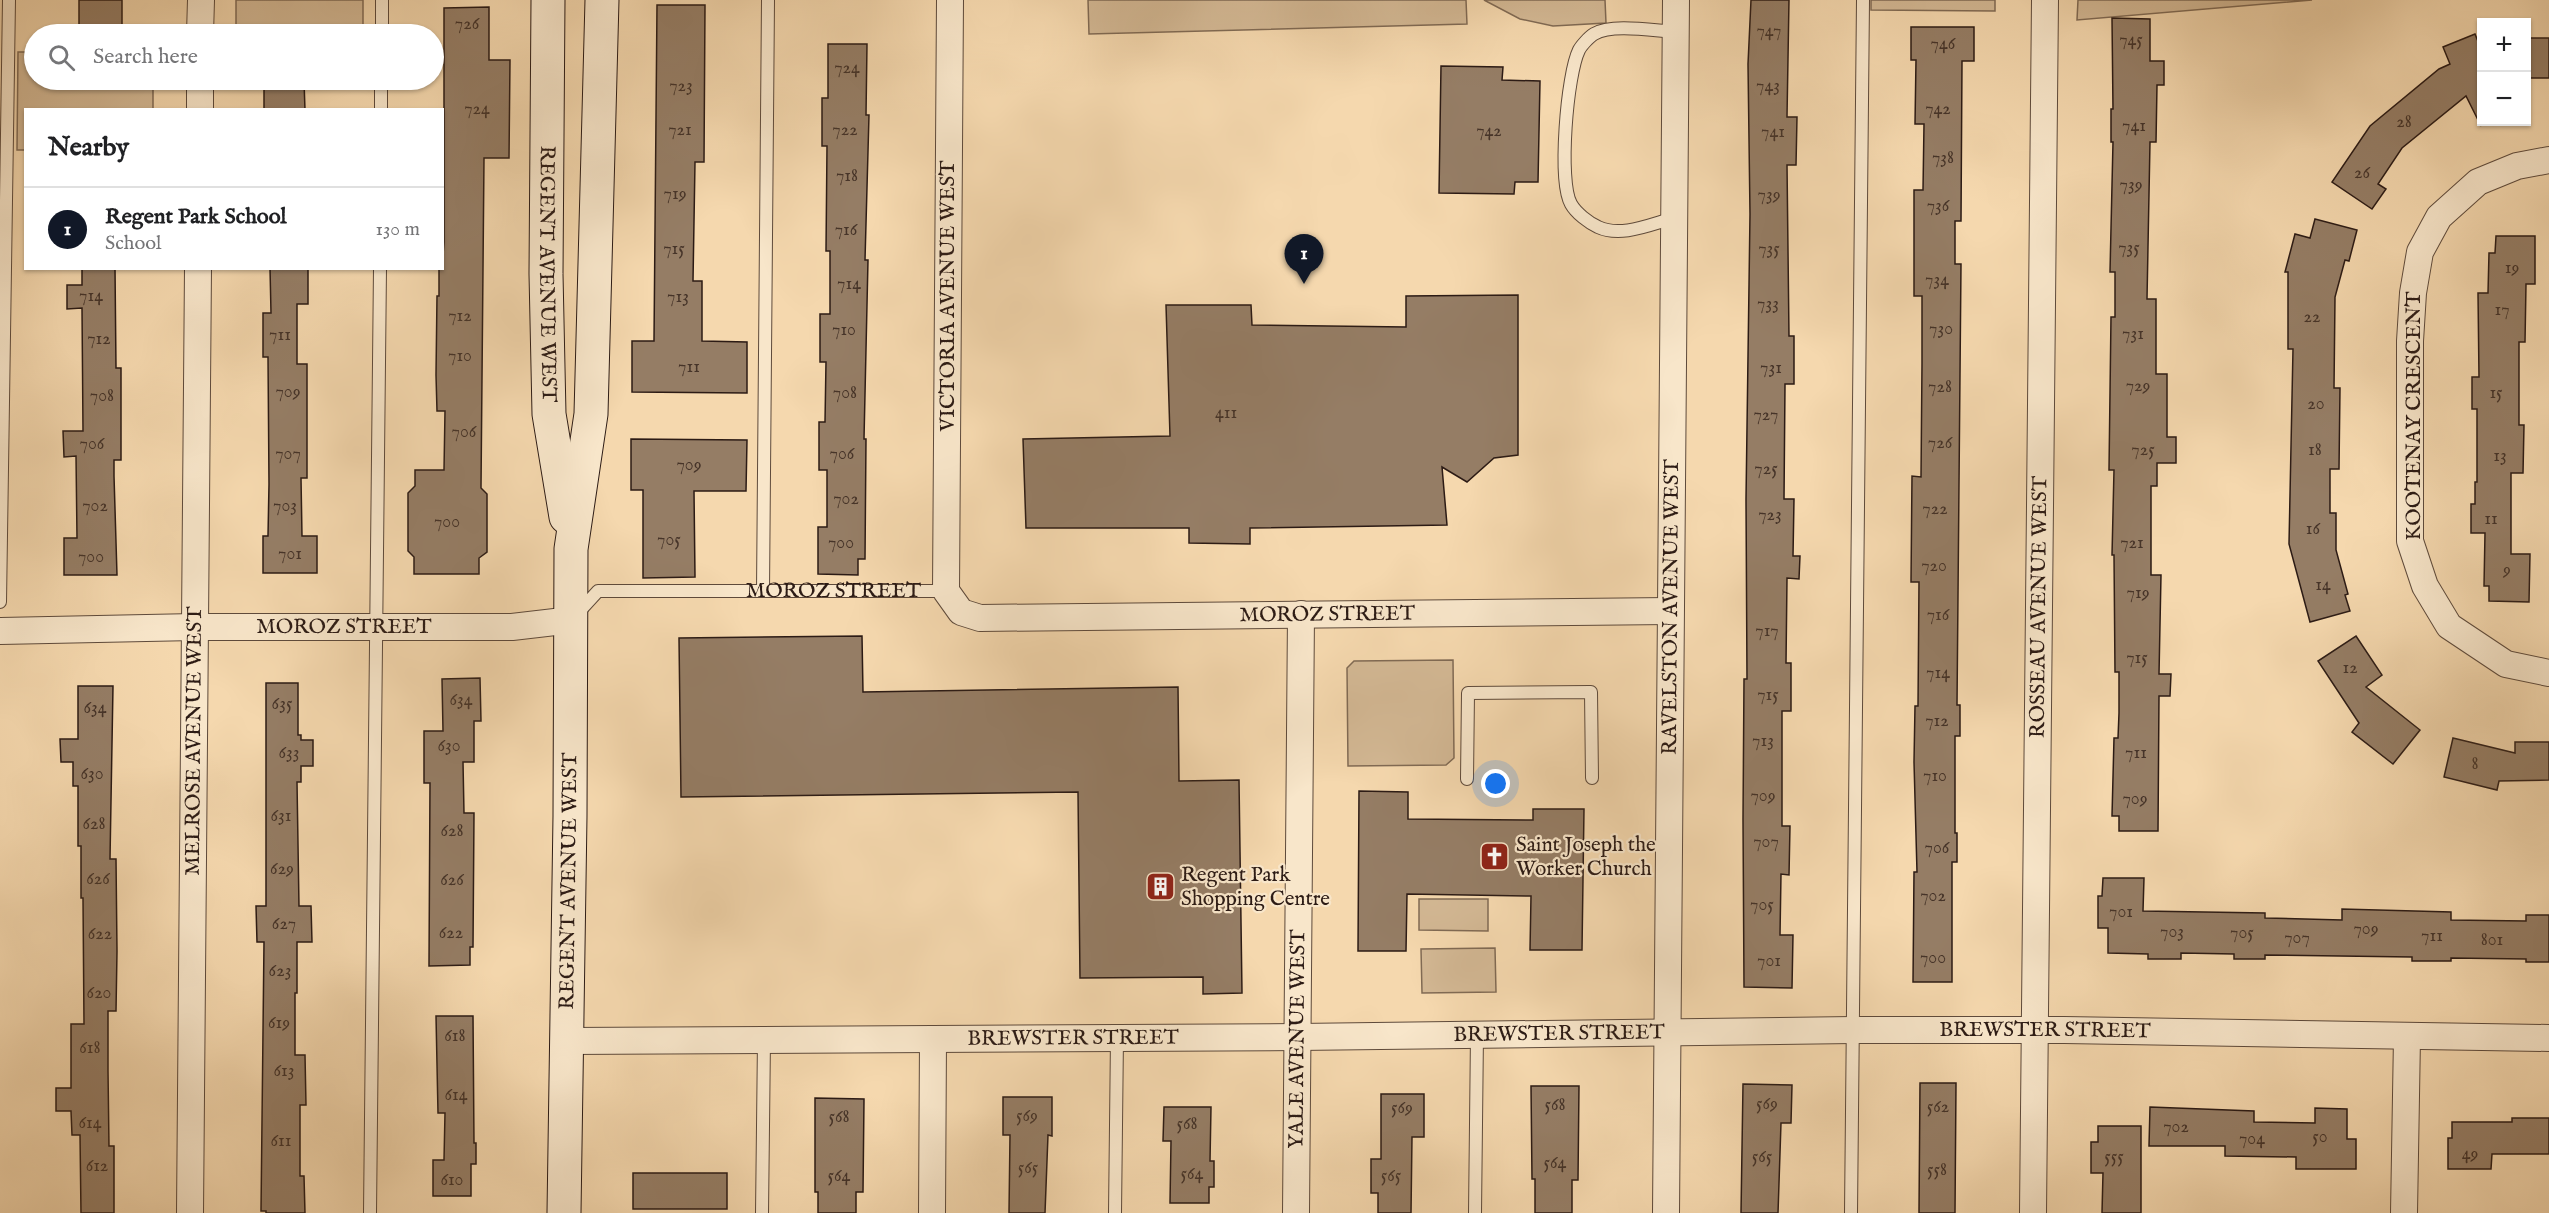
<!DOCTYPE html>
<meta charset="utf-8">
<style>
body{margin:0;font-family:"IM FELL English",serif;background:#f6f6f6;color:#202124}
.controls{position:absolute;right:18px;top:18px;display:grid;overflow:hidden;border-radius:0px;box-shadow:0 2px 4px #0004}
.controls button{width:54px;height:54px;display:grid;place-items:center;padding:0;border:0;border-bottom:2px solid #e0e0e0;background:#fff;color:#202124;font:30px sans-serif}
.you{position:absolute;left:1496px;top:784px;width:21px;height:21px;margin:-15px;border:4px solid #fff;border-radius:50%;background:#1a73e8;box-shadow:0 0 0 9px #1a73e833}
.badge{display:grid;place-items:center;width:39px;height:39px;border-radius:50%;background:#111827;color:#fff;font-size:20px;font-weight:700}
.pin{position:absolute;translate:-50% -50px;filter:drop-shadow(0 2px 3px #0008)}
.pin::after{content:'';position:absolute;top:32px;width:21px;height:18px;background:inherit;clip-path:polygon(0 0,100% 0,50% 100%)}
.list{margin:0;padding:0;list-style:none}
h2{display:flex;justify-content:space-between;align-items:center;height:78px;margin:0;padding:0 24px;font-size:26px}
h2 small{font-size:20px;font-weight:400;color:#757577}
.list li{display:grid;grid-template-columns:39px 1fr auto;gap:18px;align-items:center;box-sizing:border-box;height:84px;padding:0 24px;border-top:2px solid #e0e0e0}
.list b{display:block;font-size:22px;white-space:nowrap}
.list p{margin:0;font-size:20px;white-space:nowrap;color:#757577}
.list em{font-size:20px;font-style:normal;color:#757577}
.icon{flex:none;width:33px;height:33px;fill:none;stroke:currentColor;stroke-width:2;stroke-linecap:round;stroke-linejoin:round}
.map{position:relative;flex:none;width:2549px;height:1213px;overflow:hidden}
.search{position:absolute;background:#fff;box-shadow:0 2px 4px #0004;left:24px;top:24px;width:420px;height:66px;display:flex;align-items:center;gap:15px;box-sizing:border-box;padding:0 21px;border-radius:33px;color:#757577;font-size:22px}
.panel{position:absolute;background:#fff;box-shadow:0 2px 4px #0004;left:24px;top:108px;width:420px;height:162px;border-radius:0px}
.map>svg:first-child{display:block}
.green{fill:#d3b894;stroke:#806a54;stroke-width:1.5}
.building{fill:#957d65;stroke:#2c1b15;stroke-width:1.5}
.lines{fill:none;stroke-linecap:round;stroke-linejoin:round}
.lane-casing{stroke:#5e4a3b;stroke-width:14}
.street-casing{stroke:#5e4a3b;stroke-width:28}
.secondary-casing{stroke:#2c1b15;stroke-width:35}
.lane{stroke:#f8e6ca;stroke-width:12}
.street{stroke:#f8e6ca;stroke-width:26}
.secondary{stroke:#f8e6ca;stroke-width:33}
.labels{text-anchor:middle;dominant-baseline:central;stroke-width:4.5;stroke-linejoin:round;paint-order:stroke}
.number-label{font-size:18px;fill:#463429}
.street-label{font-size:21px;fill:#2c1b15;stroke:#f8e6ca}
.poi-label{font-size:21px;fill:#2c1b15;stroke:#f8e6ca;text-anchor:start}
</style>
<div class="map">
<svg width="2549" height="1213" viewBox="0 0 2549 1213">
<rect width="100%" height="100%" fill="#f5d8ae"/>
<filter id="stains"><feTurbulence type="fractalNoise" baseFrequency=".00333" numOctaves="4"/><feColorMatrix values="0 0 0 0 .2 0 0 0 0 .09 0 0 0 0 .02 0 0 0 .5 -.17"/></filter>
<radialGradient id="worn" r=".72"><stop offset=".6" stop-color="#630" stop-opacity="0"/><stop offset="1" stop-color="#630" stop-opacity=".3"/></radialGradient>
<g class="green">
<rect x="236" y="0" width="127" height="34"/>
<polygon points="1088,0 1466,0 1467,24 1089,34"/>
<polygon points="1484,0 1605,0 1606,23 1553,26 1520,19"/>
<polygon points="1871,0 1995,0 1995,11 1871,10"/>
<polygon points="2078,0 2312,0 2077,20"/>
<polygon points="18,52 34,52 34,80 153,80 153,109 26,110 25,150 17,150"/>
<polygon points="1453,660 1454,758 1446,765 1348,766 1347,668 1354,661"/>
<polygon points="1419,899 1488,899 1488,931 1419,930"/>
<polygon points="1495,948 1496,992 1422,993 1421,949"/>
</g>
<g class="building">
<polygon points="79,0 122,0 122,28 117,28 117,34 79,34"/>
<polygon points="1751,0 1789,0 1787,117 1797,117 1796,165 1787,165 1789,336 1794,336 1794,384 1785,384 1784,499 1794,499 1793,556 1800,556 1799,579 1787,578 1786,663 1791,663 1791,711 1782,711 1782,826 1790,826 1789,875 1781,874 1780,935 1793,935 1792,988 1744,987 1743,819 1744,679 1747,679 1746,499 1750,214 1748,64"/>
<polygon points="657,5 705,5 704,162 695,162 693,281 702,281 702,341 747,342 747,393 632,392 632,341 654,341"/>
<polygon points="489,7 489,60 510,60 509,158 484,158 481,488 487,494 487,552 479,558 479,574 414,574 414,557 408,551 408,493 415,486 415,470 444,470 445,411 437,411 436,375 437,296 439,296 439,268 442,268 444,242 444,8"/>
<polygon points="2112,18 2150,19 2150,61 2164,61 2164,85 2157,85 2156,142 2150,142 2147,299 2156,299 2156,374 2167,374 2167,437 2176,437 2176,463 2157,463 2157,486 2151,486 2151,575 2161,575 2159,674 2171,674 2170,696 2159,696 2158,831 2119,831 2119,816 2112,816 2114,738 2118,738 2119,713 2119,672 2115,672 2114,555 2112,555 2114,470 2109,470 2111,317 2115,317 2115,272 2110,272 2113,142 2111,142 2111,109 2113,109"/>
<polygon points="1911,27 1974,27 1974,61 1962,61 1961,221 1955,221 1955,264 1961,264 1957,705 1960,705 1960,736 1955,736 1955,833 1957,833 1957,862 1952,862 1952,982 1913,982 1914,872 1917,872 1914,762 1915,706 1918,706 1919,582 1911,582 1912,476 1921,477 1922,364 1922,296 1914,296 1914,190 1923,190 1924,124 1915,124 1916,60 1911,60"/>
<polygon points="2475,34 2481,49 2481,126 2466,96 2402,148 2378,184 2386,189 2372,209 2332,182 2370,126 2439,69 2450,64 2443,47"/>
<rect x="2526" y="38" width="23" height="40"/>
<polygon points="828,44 867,44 866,115 869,115 865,260 868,260 864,439 866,439 865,559 858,559 858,575 818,574 818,527 827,527 827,470 819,470 819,422 825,422 826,362 820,362 820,314 830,314 830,251 826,251 827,146 822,146 822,98 828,98"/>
<polygon points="1441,66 1503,67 1502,80 1540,81 1538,182 1515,182 1514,194 1439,193"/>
<polygon points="264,81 304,81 305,110 264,110"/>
<polygon points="2315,219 2357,230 2349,261 2345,260 2335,297 2334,388 2340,388 2339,469 2330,469 2330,513 2336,513 2336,550 2348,594 2345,595 2350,611 2310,622 2289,544 2293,349 2288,349 2288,272 2285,272 2295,234 2310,238"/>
<polygon points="2496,236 2535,236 2535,284 2526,284 2525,342 2519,342 2519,425 2524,425 2523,473 2511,473 2511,554 2530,554 2529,602 2489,601 2489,586 2484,586 2485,533 2471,533 2471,504 2475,504 2475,482 2477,482 2477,409 2472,409 2472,377 2479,377 2478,293 2488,293 2489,253 2495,253"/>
<polygon points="82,268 115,268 116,368 121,368 121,460 114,460 114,476 117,575 64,575 64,538 77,538 76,456 64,457 63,431 83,431 82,308 67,309 67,285 82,285"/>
<polygon points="270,268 308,268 308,304 297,304 297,364 307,364 307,478 301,478 302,536 317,536 317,573 263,573 263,536 268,536 269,484 268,357 263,357 263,313 271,313"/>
<polygon points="1518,295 1518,455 1494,458 1467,482 1442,467 1447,525 1250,528 1250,544 1189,543 1189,528 1026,528 1023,439 1170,436 1166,305 1251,305 1252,325 1406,327 1406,296"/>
<polygon points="631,439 747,440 746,491 694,491 695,577 643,578 643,490 631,490"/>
<polygon points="862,636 863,692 1178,687 1179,781 1239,780 1242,993 1203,994 1203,977 1080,978 1078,792 681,797 679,638"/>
<polygon points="2356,636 2382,675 2366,687 2420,730 2393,764 2352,732 2359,723 2318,661"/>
<polygon points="480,678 481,721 474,721 474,762 463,762 464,813 474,813 473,947 470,947 470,965 429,966 430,783 424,783 424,731 443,731 442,679"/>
<polygon points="266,683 298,683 298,735 301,735 301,740 313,740 313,766 301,766 301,782 297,782 299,906 311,906 312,942 297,942 297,993 295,993 295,1055 305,1055 306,1105 300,1105 300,1176 304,1176 305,1213 266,1213 266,1211 261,1211 264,942 257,942 256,906 266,906"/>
<polygon points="78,686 113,686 110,859 116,859 117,951 116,1011 108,1011 108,1071 109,1146 114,1146 114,1213 81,1213 80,1135 72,1135 71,1111 56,1111 56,1088 71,1088 71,1024 84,1024 83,898 81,898 81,846 78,846 78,786 73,786 73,762 61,762 60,739 78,739"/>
<polygon points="2453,738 2515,753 2515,742 2549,742 2549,780 2499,781 2497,790 2444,777"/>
<polygon points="1359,791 1408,792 1408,819 1533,820 1533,809 1584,809 1582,950 1530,950 1531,896 1407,894 1406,951 1358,951"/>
<polygon points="2103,878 2144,878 2143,911 2265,913 2265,918 2342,920 2342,909 2451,912 2451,920 2526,921 2526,915 2549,915 2549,962 2526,962 2526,959 2451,958 2451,961 2412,961 2412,957 2265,955 2265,959 2234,959 2234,954 2181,953 2181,959 2148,959 2148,954 2108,953 2108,928 2098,928 2098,896 2102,896"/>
<polygon points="436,1016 473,1016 474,1143 476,1143 476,1164 471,1164 471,1196 433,1196 433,1160 444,1160 445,1113 438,1113"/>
<polygon points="1920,1083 1956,1083 1955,1213 1919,1213"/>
<polygon points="1743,1084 1792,1085 1791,1123 1781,1123 1778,1213 1741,1213"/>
<polygon points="1531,1086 1579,1086 1578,1180 1572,1180 1572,1213 1535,1213 1535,1179 1532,1179"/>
<polygon points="1381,1094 1424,1094 1424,1137 1412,1137 1411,1213 1378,1213 1378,1193 1371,1193 1371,1159 1381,1159"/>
<polygon points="1003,1097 1052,1097 1052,1136 1048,1135 1045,1213 1009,1213 1010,1135 1003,1135"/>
<polygon points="815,1098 864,1099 863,1192 856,1192 856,1213 818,1213 818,1192 815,1192"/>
<polygon points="1164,1107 1211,1107 1210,1161 1214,1161 1214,1187 1209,1187 1209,1203 1170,1203 1171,1141 1163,1141"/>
<polygon points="2150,1107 2254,1111 2254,1122 2315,1123 2315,1108 2347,1109 2347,1139 2356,1139 2356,1169 2296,1169 2296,1157 2225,1156 2225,1146 2149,1146"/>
<polygon points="2512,1118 2549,1118 2549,1154 2492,1154 2491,1169 2448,1169 2448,1138 2452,1138 2452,1122 2512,1122"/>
<polygon points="2098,1126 2141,1126 2141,1213 2102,1213 2103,1173 2091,1173 2091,1142 2098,1142"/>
<rect x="633" y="1173" width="94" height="36"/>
</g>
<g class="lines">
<defs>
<g id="lane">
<polyline points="382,34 382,0"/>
<polyline points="381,110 381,80"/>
<path d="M1674 218C1651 224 1621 238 1598 227 1589 223 1576 213 1571 204 1558 181 1567 74 1579 50 1581 46 1589 37 1594 34 1612 23 1655 31 1676 32"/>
<polyline points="763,591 768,0"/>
<polyline points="0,602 9,0"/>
<path id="s1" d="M576 615 598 591H946"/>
<polyline points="1467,779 1468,693 1591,692 1592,778"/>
<polyline points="370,1213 380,268"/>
<polyline points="762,1213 764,1039"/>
<polyline points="1115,1213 1117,1037"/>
<polyline points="1475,1213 1477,1034"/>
<polyline points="1851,1213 1863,0"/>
</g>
<g id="street">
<path id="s2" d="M950 0 946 591 961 612 980 618 1670 611"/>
<polyline points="200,34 201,0"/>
<polyline points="200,110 200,80"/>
<polyline points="2549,160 2517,166 2478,182 2439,217 2420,252 2413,293 2410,341 2410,541 2425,586 2449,626 2506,664 2549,673"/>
<path id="s3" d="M0 631 195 627H512L572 620"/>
<path id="s4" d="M567 1041 1298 1037 1853 1030H2064L2549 1038"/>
<path id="s5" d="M190 1213 198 268"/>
<polyline points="932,1213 933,1040"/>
<path id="s6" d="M1296 1213 1301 614"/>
<path id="s7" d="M1666 1213 1676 0"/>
<path id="s8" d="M2033 1213 2045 0"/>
<polyline points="2404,1213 2407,1037"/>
</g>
<g id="secondary">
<path id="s9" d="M548 0 546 274 549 414 566 517"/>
<path id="s10" d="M564 1213 570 816 571 549 591 414 602 0"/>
</g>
</defs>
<use href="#lane" class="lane-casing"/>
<use href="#street" class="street-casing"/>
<use href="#secondary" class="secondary-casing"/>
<use href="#lane" class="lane"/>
<use href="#street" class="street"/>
<use href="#secondary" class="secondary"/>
</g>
<defs>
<symbol id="church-square" viewBox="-11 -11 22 22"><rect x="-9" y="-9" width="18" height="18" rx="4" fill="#8f2418" stroke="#f8e6ca"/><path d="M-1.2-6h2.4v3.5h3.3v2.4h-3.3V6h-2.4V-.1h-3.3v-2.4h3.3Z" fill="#fff"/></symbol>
<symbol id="building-square" viewBox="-11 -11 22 22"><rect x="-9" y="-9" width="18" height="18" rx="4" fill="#8f2418" stroke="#f8e6ca"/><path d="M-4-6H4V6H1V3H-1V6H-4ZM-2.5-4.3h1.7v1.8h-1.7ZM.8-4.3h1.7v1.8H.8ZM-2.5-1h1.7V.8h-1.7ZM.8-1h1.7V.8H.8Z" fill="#fff"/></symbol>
</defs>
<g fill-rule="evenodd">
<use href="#church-square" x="1478" y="840" width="33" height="33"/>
<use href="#building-square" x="1144" y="870" width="33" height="33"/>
</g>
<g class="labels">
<g class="number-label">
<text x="467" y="24">726</text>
<text x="1769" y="31">747</text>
<text x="2131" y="40">745</text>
<text x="1943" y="44">746</text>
<text x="847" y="68">724</text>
<text x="681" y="86">723</text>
<text x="1768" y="86">743</text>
<text x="477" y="109">724</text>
<text x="1938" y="109">742</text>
<text x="2404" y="122">28</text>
<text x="2134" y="126">741</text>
<text x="680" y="130">721</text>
<text x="845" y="130">722</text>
<text x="1489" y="131">742</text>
<text x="1773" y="132">741</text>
<text x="1943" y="158">738</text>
<text x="2362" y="173">26</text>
<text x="847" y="176">718</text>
<text x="2131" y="185">739</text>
<text x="675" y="194">719</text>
<text x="1769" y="195">739</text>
<text x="1938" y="206">736</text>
<text x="846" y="230">716</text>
<text x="2129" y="248">735</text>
<text x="674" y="249">715</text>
<text x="1769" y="249">735</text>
<text x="2512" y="268">19</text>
<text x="1937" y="280">734</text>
<text x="849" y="284">714</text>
<text x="91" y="296">714</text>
<text x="678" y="297">713</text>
<text x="1768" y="304">733</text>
<text x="2502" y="310">17</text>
<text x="460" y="316">712</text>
<text x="2312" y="317">22</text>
<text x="1941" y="329">730</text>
<text x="844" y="330">710</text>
<text x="2133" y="334">731</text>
<text x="280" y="335">711</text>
<text x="99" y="339">712</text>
<text x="460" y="356">710</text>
<text x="689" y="367">711</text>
<text x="1771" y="368">731</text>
<text x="2138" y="386">729</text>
<text x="1940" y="387">728</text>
<text x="288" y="392">709</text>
<text x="845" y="393">708</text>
<text x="2496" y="393">15</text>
<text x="102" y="396">708</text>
<text x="2316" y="404">20</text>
<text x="1226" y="413">411</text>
<text x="1766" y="415">727</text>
<text x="464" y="432">706</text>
<text x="1940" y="443">726</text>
<text x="92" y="444">706</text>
<text x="2143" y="450">725</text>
<text x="2315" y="450">18</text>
<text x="288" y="454">707</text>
<text x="842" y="454">706</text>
<text x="2500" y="456">13</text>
<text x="689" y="465">709</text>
<text x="1766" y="469">725</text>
<text x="846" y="499">702</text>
<text x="95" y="506">702</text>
<text x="285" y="506">703</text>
<text x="1935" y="509">722</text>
<text x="1770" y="515">723</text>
<text x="2491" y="519">11</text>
<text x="447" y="522">700</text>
<text x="2313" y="529">16</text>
<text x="669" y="540">705</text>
<text x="841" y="543">700</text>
<text x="2132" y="543">721</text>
<text x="290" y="554">701</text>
<text x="91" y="557">700</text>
<text x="1934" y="566">720</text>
<text x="2507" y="570">9</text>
<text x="2323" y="585">14</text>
<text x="2138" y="593">719</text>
<text x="1938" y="615">716</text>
<text x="1767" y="631">717</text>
<text x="2137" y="658">715</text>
<text x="2350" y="668">12</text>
<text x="1938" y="673">714</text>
<text x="1768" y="695">715</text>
<text x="461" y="700">634</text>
<text x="282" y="704">635</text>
<text x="95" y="708">634</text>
<text x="1937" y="721">712</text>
<text x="1763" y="741">713</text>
<text x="449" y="746">630</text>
<text x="289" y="753">633</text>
<text x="2136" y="753">711</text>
<text x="2475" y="764">8</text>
<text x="92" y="774">630</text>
<text x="1935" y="776">710</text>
<text x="1763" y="796">709</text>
<text x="2135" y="799">709</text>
<text x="281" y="816">631</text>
<text x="94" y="824">628</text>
<text x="452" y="831">628</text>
<text x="1766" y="842">707</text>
<text x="1937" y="848">706</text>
<text x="282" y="869">629</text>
<text x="98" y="879">626</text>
<text x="452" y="880">626</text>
<text x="1933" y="896">702</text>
<text x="1762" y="905">705</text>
<text x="2121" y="912">701</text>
<text x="284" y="924">627</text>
<text x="2366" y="929">709</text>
<text x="2172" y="932">703</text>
<text x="451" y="933">622</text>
<text x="2242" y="933">705</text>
<text x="100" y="934">622</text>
<text x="2432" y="936">711</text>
<text x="2297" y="938">707</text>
<text x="2492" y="940">801</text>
<text x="1933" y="958">700</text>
<text x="1769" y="961">701</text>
<text x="280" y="971">623</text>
<text x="99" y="993">620</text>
<text x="279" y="1023">619</text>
<text x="455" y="1036">618</text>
<text x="90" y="1048">618</text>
<text x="284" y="1071">613</text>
<text x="456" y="1095">614</text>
<text x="1767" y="1104">569</text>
<text x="1555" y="1105">568</text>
<text x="1938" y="1107">562</text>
<text x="1402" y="1108">569</text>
<text x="1027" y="1116">569</text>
<text x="839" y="1117">568</text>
<text x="90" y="1123">614</text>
<text x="1187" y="1124">568</text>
<text x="2176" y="1127">702</text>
<text x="2320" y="1137">50</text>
<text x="2252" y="1139">704</text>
<text x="281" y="1141">611</text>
<text x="2470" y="1154">49</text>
<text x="1762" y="1157">565</text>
<text x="2114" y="1157">555</text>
<text x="1555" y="1163">564</text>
<text x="97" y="1166">612</text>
<text x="1028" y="1168">565</text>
<text x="1937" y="1170">558</text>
<text x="1192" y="1174">564</text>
<text x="839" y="1176">564</text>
<text x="1391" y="1176">565</text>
<text x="452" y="1180">610</text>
</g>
<g class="street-label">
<text stroke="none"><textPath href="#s9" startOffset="274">REGENT AVENUE WEST</textPath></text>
<text transform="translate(948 296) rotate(-90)">VICTORIA AVENUE WEST</text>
<text transform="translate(2414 416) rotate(-90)">KOOTENAY CRESCENT</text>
<text stroke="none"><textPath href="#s1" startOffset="268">MOROZ STREET</textPath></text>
<text stroke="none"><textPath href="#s7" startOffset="606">RAVELSTON AVENUE WEST</textPath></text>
<text stroke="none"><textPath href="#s8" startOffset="606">ROSSEAU AVENUE WEST</textPath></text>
<text stroke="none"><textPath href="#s2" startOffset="984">MOROZ STREET</textPath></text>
<text stroke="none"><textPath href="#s3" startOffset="344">MOROZ STREET</textPath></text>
<text stroke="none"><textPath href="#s5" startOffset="472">MELROSE AVENUE WEST</textPath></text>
<text stroke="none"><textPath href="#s10" startOffset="332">REGENT AVENUE WEST</textPath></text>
<text stroke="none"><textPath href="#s4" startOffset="1478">BREWSTER STREET</textPath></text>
<text stroke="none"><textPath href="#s4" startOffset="992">BREWSTER STREET</textPath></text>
<text stroke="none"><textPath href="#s4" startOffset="506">BREWSTER STREET</textPath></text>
<text stroke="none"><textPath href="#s6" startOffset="174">YALE AVENUE WEST</textPath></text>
</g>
<g class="poi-label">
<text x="1516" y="845">Saint Joseph the<tspan x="1516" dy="24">Worker Church</tspan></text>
<text x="1181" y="875">Regent Park<tspan x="1181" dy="24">Shopping Centre</tspan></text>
</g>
</g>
<rect width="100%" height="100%" filter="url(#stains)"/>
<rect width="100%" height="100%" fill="url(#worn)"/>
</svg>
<div class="controls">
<button>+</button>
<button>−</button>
</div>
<div class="you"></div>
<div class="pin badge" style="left:1304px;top:284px">1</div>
<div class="search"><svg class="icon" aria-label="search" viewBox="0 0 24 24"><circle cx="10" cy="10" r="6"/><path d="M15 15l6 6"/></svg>Search here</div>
<section class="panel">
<h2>Nearby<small></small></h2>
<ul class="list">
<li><span class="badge">1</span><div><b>Regent Park School</b><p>School</p></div><em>130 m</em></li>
</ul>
</section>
</div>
